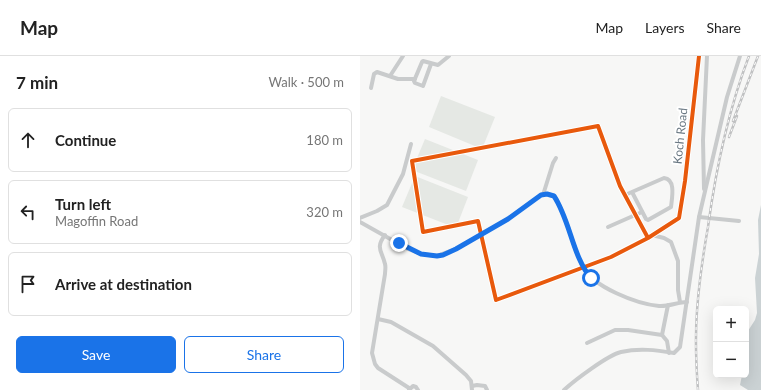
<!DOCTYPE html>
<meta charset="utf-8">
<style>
body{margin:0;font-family:Lato,sans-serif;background:#f2f2f2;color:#222}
.controls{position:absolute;right:12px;bottom:12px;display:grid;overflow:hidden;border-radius:6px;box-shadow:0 4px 16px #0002}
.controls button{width:36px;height:36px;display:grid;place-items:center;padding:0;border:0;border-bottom:1px solid #e0e0e0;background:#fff;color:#222;font:20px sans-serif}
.stop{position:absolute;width:12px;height:12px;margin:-9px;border:3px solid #1a73e8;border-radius:50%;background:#fff}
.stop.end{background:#1a73e8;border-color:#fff;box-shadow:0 1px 4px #0008}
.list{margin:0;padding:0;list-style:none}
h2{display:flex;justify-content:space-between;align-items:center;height:52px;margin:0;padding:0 16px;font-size:17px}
h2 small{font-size:13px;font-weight:400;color:#767676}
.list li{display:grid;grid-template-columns:26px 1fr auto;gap:12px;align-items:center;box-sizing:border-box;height:64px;margin:0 8px 8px;padding:0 8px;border:1px solid #e0e0e0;border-radius:6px}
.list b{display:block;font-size:15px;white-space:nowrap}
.list p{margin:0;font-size:13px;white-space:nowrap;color:#767676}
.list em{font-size:13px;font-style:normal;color:#767676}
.actions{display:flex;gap:8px;padding:12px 16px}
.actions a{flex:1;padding:9px 0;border:1px solid #1a73e8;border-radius:6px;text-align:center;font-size:14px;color:#1a73e8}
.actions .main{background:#1a73e8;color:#fff}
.icon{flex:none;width:22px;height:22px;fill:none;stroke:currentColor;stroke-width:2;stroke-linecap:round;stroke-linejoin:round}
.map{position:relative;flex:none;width:401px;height:334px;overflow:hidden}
header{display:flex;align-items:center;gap:24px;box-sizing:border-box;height:56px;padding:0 20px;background:#fff;border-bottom:1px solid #e0e0e0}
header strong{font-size:19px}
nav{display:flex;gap:22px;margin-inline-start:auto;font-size:14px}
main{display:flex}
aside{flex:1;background:#fff}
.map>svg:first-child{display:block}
.green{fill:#e5e8e4}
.water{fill:#cbd2d4}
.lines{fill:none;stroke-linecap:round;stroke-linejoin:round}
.minor-tunnel{stroke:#cdd1d4;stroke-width:4;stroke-dasharray:4 2;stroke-linecap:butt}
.minor{stroke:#c9cbcc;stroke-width:4}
.rail-casing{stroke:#c0c1c2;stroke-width:2.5}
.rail{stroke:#fff;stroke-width:1;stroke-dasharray:3;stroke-linecap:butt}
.cycleway-casing{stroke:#fff;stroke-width:6}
.cycleway{stroke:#e8590c;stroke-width:4}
.route{stroke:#1a73e8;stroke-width:5}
.labels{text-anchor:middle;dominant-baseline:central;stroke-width:4;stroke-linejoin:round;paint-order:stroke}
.street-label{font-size:12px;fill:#6a7883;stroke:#fff}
</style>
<header>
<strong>Map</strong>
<nav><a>Map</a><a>Layers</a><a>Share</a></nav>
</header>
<main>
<aside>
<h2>7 min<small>Walk · 500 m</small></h2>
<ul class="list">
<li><svg class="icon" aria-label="ahead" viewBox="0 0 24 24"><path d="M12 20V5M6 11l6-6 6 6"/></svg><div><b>Continue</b></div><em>180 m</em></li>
<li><svg class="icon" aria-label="left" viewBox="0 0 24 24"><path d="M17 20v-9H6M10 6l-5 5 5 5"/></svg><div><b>Turn left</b><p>Magoffin Road</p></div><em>320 m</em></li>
<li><svg class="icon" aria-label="arrive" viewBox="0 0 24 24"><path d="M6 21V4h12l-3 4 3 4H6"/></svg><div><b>Arrive at destination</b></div></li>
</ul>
<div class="actions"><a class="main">Save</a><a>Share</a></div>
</aside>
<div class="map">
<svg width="401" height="334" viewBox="0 0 401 334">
<rect width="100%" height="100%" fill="#f7f7f6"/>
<g class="green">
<polygon points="81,40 135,61 122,93 69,71"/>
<polygon points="65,83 118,104 106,135 52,114"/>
<polygon points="55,120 108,141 96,172 42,151"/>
</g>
<polygon class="water" points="401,149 401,334 388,334 380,329 382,319 386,319 386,278 395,264 397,257 395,222 399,198 398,164"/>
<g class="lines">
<polyline class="minor-tunnel" points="251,201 136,244 118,165 63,176 52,105 238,70 260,130"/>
<g class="minor">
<polyline points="71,8 63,30 55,27 54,25 62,6 63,5 78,9 89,0"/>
<polyline points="30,20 43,0"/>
<polyline points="11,32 14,18 17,16 38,23 55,23"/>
<polyline points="260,130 288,182"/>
<polyline points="344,133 343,84 347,0"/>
<polyline points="183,139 193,107 196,102"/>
<path d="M265 139 304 122C316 123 312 142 311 151L288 164 286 163 272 136"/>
<polyline points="0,162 17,155 27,149 43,118 51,88"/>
<polyline points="379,165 339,161 367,41 380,0"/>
<path d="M0 166 48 193 61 198 77 200 96 193 148 163 181 139 187 138 194 140C208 161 211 188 223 211 233 231 277 248 299 250 308 251 318 246 327 246"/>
<polyline points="248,171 282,156"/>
<path d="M25 179C15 192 22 195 25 208 26 211 25 215 25 218L12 297 15 308 18 312 49 332"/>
<polyline points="292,179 304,182 311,186 318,205 318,234 320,246"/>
<polyline points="251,201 288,182 319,162 325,125 339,0"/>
<polyline points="18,263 31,266 73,290 106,319 111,325 112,334"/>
<polyline points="302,279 308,249"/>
<polyline points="227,287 255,274 268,274 302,279 307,285 309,297"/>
<polyline points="112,330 117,329 125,330 127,334"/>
<polyline points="49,334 53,330 56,331 58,334"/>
<path d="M204 334C215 324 248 299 261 296 279 292 296 294 314 297L320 291 339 161"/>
</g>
<defs>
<g id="rail">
<polyline points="373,65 398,0"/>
<polyline points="369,81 377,60"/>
<path d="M338 334C336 308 335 281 337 255 339 227 343 199 348 171 356 112 368 55 389 0"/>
</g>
</defs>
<use href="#rail" class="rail-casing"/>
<use href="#rail" class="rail"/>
<defs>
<polyline id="cycleway" points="288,182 260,130 238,70 52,105 63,176 118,165 136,244 251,201 288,182 319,162 325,125 339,0"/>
</defs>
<use href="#cycleway" class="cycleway-casing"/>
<use href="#cycleway" class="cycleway"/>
</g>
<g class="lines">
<path class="route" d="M39 187 61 198 77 200 83 199 96 193 148 163 181 139 187 138 194 140C210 164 213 202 231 222"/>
</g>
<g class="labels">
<g class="street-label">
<text transform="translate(320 80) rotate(-84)">Koch Road</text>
</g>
</g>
</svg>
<div class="controls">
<button>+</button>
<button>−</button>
</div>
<div class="stop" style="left:231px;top:222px"></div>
<div class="stop end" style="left:39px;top:187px"></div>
</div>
</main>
